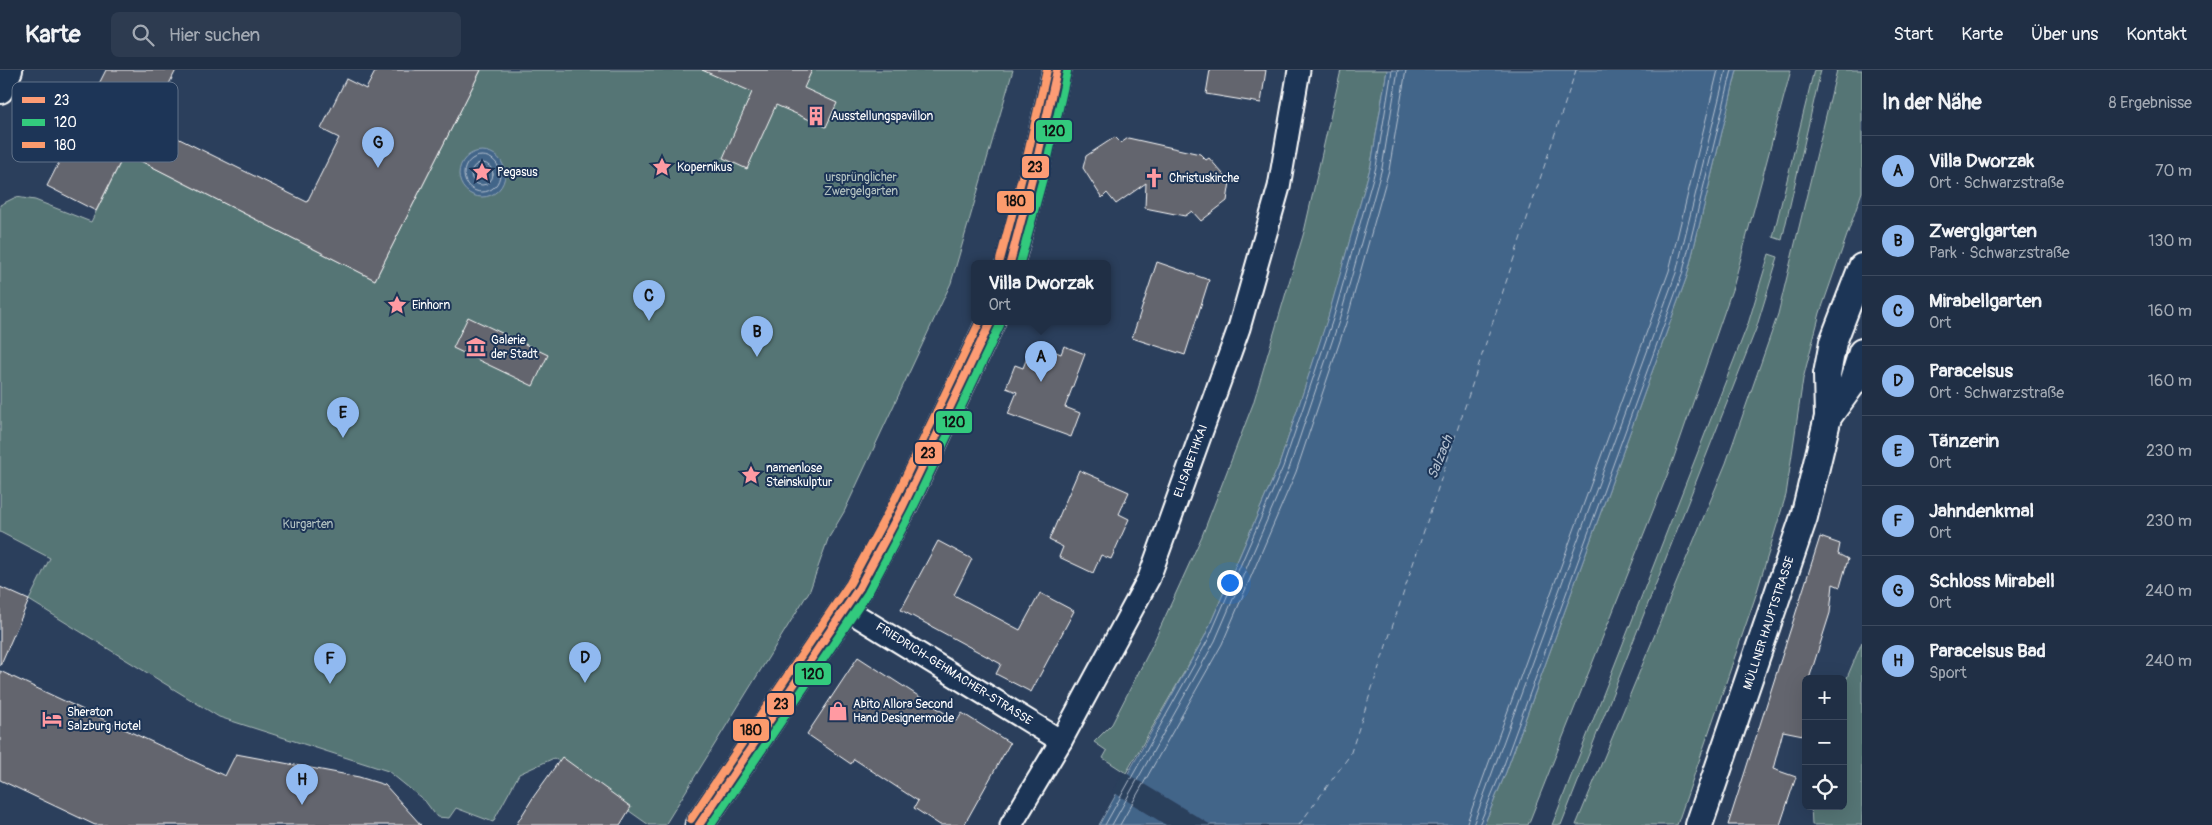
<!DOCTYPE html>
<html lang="de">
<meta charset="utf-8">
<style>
body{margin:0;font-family:Pangolin,sans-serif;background:#2d3b50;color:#f1f3f6}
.controls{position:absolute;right:15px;bottom:15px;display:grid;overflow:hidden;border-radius:8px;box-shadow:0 5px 20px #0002}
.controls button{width:45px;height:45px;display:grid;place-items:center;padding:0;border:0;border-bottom:1px solid #3d4a5e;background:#202f45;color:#f1f3f6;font:25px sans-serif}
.you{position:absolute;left:1229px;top:512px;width:18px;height:18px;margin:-12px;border:4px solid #fff;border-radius:50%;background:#1a73e8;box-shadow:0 0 0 8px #1a73e833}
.badge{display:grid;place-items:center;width:32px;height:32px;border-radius:50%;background:#90b9f0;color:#111;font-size:16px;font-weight:700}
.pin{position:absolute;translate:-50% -41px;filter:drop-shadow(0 1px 2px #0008)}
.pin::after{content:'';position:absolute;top:26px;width:18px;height:15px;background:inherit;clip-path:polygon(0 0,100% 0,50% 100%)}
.popup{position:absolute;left:971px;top:190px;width:140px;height:65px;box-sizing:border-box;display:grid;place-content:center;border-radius:8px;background:#202f45;filter:drop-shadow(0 1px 4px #0005);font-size:16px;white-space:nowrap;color:#a2a9b3}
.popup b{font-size:19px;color:#f1f3f6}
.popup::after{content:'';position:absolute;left:50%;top:100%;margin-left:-10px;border:10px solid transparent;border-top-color:#202f45}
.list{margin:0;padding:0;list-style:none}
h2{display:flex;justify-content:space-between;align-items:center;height:65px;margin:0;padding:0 20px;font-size:21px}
h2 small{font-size:16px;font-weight:400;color:#a2a9b3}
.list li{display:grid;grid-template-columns:32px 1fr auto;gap:15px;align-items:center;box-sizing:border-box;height:70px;padding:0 20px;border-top:1px solid #3d4a5e}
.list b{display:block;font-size:19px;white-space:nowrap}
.list p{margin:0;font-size:16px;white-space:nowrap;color:#a2a9b3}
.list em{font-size:16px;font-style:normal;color:#a2a9b3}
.icon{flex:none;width:28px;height:28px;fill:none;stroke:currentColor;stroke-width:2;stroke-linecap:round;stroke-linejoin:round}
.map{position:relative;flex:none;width:1862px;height:755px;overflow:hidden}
header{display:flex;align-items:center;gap:30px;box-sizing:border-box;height:70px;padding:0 25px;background:#202f45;border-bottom:1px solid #3d4a5e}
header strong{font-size:24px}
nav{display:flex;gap:28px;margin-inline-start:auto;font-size:18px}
.search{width:350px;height:45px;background:#2d3b50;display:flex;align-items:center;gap:12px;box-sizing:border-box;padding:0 18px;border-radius:8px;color:#a2a9b3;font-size:19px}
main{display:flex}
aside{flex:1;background:#202f45}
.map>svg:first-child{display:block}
.green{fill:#547574;stroke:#aababa}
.water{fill:#436589;stroke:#8ea3b8}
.pier{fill:#2b3f5c}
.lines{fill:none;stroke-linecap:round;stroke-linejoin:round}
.shore{stroke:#b4c1d0;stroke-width:1}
.ferry{stroke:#b4c1d0;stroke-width:1;stroke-dasharray:6 5;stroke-linecap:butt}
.building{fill:#64656e;stroke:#fff}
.minor-casing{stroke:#fff;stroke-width:25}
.tertiary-casing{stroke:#fff;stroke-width:30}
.secondary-casing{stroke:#fff;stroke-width:31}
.minor{stroke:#1d3557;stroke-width:21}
.tertiary{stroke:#1d3557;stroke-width:26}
.secondary{stroke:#1d3557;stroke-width:28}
.bus-1-casing{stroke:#1d3557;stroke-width:11}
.bus-2-casing{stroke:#1d3557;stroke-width:11}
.bus-3-casing{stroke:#1d3557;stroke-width:11}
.bus-1{stroke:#fd9c75;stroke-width:8}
.bus-2{stroke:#33ca7d;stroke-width:8}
.bus-3{stroke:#fc9b6d;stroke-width:8}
.labels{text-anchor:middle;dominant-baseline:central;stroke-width:4;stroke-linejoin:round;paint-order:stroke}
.poi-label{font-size:12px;fill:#fff;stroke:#1d3557;text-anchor:start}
.park-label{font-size:12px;fill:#b2c1c0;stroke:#1d3557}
.street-label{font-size:12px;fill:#fff;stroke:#1d3557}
.water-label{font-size:14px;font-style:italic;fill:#b4c1d0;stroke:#1d3557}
.key{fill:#1d3557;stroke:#617289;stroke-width:1}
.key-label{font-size:14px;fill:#fff}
.line-badge{stroke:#1d3557;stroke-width:2}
.pale-badge-label{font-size:14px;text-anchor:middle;font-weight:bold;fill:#111}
</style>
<header>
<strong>Karte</strong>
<div class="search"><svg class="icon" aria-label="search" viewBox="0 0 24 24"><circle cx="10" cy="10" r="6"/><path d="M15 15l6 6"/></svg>Hier suchen</div>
<nav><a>Start</a><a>Karte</a><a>Über uns</a><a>Kontakt</a></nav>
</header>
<main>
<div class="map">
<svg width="1862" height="755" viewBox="0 0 1862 755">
<rect width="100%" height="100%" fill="#2b3f5c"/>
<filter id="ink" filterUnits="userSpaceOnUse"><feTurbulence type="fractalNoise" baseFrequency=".02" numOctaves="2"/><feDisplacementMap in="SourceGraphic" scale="10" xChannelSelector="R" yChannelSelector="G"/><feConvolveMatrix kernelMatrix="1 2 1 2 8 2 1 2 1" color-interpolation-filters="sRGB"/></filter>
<g filter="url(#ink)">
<g class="green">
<polygon points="481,0 1013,0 951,213 844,442 828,469 810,520 665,755 649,755 554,688 519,704 493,752 456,738 449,748 437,747 425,731 388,701 219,647 29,530 50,488 0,462 0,135 16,127 35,130 91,152 125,83 375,210"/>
<polygon points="1341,0 1387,0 1371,95 1328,248 1279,395 1205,566 1126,703 1103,688 1107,681 1094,672 1112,654 1149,582 1202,466 1253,334 1304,162"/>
<polygon points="1737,0 1791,0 1734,214 1672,393 1528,755 1484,755 1506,702 1687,206"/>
<polygon points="1814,0 1821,0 1782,170 1773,167"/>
<polygon points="1837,0 1862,0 1862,122 1820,243 1803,309 1786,425 1755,528 1677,755 1576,755 1726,393 1778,244"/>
<polygon points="1769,184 1778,187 1756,259 1561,755 1552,755 1748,254"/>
<polygon points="1862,572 1862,755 1812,755 1811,736 1843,736 1843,617"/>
</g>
<g class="water">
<polygon points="1387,0 1737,0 1687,206 1506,702 1484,755 1099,755 1205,566 1279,395 1328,247 1371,95"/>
<circle cx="482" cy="104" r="23"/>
</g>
<polygon class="pier" points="1124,702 1211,755 1166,755 1113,722"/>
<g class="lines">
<g class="shore">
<circle cx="482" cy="104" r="18"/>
<circle cx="482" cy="104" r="11"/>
<polyline points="1105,755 1209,568 1283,397 1333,249 1376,97 1392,0"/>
<polyline points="1112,755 1215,571 1289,399 1339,251 1382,98 1398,0"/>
<polyline points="1120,755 1222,574 1296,402 1346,253 1389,100 1406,0"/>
<polyline points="1466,755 1669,201 1718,0"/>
<polyline points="1473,755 1676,203 1726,0"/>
<polyline points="1479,755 1502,700 1682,205 1732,0"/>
</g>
<polyline class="ferry" points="1299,755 1350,685 1576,0"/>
</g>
<g class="building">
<polygon points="106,0 176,0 149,54 307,132 339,68 321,59 346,9 366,19 376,0 481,0 375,210 125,83 96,141 47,116"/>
<polygon points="702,0 812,0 804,18 837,33 826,57 776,35 747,99 723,88 752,22"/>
<polygon points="1210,0 1266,0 1261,33 1206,24"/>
<polygon points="1115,67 1121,73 1128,68 1200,84 1206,90 1209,88 1230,112 1227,131 1201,151 1192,141 1185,146 1145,138 1146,113 1116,134 1107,123 1102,128 1083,98 1086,86"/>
<polygon points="1157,192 1209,210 1185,285 1132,268"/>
<polygon points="468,247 548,285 533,316 453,278"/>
<polygon points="1033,273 1061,284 1064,276 1085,284 1065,337 1080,343 1071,367 1008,344 1017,322 1006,318 1015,295 1023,298"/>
<polygon points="1079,400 1129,422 1119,444 1129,449 1111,489 1101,485 1093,503 1059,487 1063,477 1049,470"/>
<polygon points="1820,467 1840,474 1838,484 1848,489 1840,517 1833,514 1830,543 1809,609 1806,609 1803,665 1783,661 1773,699 1796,707 1780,755 1728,755"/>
<polygon points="938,471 972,489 954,525 1020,560 1040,523 1074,541 1031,622 996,604 1001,594 901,540"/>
<polygon points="0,517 29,530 0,596"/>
<polygon points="858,587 957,651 962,643 1010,673 964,755 940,755 914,738 918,731 854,689 851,694 807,664"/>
<polygon points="0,601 225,706 236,684 359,707 385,715 421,755 95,755 0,710"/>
<polygon points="562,687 631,737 620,755 516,755 534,726"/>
</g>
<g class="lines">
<defs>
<g id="minor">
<polyline points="846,539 1061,671"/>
<polyline points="1011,755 1061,671 1149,508 1239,258 1279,117 1299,0"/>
</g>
<g id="tertiary">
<polyline points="0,20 9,0"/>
<polyline points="1828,347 1852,314 1862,282"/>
<polyline points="1699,755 1804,447 1828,347 1827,304 1833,272 1862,197"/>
</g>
<g id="secondary">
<polyline points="1010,193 1036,94 1057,0"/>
<polyline points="699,755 859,518 902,438 991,251"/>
</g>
</defs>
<use href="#minor" class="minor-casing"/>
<use href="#tertiary" class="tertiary-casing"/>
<use href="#secondary" class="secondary-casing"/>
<use href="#minor" class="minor"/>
<use href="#tertiary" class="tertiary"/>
<use href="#secondary" class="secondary"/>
<defs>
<g id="bus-1">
<polyline points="1010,193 1036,94 1057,0"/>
<polyline points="699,755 859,518 902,438 991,251"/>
</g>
<g id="bus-2">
<polyline points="1020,193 1046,97 1067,2"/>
<polyline points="711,755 868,523 911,442 1000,255"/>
</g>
<g id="bus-3">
<polyline points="1000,190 1026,92 1047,0"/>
<polyline points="691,749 850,513 893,433 980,251"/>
</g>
</defs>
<use href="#bus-1" class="bus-1-casing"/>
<use href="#bus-2" class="bus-2-casing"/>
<use href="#bus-3" class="bus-3-casing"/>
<use href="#bus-1" class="bus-1"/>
<use href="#bus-2" class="bus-2"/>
<use href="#bus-3" class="bus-3"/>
</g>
</g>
<defs>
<symbol id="building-bare" viewBox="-9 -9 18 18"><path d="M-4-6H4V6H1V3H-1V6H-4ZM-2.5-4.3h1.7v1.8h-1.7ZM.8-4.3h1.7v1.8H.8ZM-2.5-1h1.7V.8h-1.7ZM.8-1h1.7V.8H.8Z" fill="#ff9aa2" stroke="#1d3557" stroke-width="2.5" paint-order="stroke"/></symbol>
<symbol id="sight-bare" viewBox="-9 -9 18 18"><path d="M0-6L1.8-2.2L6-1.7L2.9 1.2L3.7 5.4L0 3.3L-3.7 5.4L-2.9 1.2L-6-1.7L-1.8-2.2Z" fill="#ff9aa2" stroke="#1d3557" stroke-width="2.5" paint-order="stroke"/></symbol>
<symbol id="church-bare" viewBox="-9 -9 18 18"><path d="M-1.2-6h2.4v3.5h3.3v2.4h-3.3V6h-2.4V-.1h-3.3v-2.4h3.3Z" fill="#ff9aa2" stroke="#1d3557" stroke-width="2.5" paint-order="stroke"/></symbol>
<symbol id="museum-bare" viewBox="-9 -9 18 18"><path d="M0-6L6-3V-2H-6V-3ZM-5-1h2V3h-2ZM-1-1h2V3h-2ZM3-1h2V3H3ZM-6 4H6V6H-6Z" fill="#ff9aa2" stroke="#1d3557" stroke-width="2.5" paint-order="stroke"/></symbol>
<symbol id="shop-bare" viewBox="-9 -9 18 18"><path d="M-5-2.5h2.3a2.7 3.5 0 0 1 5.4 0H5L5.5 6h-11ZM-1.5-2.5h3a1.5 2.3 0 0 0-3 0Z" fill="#ff9aa2" stroke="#1d3557" stroke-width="2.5" paint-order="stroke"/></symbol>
<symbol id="hotel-bare" viewBox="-9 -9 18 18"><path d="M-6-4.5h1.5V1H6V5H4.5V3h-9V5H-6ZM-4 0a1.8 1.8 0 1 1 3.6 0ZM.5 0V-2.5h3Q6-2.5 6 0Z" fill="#ff9aa2" stroke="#1d3557" stroke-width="2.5" paint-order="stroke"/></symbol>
</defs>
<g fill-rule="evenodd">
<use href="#building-bare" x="802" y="32" width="28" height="28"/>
<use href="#sight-bare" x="648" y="83" width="28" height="28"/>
<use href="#sight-bare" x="468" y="88" width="28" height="28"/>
<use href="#church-bare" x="1140" y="94" width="28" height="28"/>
<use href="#sight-bare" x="383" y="221" width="28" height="28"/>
<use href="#museum-bare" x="462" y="263" width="28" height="28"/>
<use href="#sight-bare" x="737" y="391" width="28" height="28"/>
<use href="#shop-bare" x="824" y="627" width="28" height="28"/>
<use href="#hotel-bare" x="38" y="635" width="28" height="28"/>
</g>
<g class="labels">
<g class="poi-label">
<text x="831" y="46">Ausstellungspavillon</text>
<text x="677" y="97">Kopernikus</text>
<text x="497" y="102">Pegasus</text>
<text x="1169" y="108">Christuskirche</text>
<text x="412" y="235">Einhorn</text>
<text x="491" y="270">Galerie<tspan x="491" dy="14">der Stadt</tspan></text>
<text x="766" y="398">namenlose<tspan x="766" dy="14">Steinskulptur</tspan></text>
<text x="853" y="634">Abito Allora Second<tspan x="853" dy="14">Hand Designermode</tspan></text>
<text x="67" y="642">Sheraton<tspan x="67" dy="14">Salzburg Hotel</tspan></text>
</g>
<g class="park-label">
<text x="861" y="107">ursprünglicher<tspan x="861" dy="14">Zwergelgarten</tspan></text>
<text x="308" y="454">Kurgarten</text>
</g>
<g class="street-label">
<text transform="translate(1191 391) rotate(-70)">ELISABETHKAI</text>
<text transform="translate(1769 553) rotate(-72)">MÜLLNER HAUPTSTRASSE</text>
<text transform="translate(954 604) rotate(32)">FRIEDRICH-GEHMACHER-STRASSE</text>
</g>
<g class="water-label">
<text transform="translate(1440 387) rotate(-68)">Salzach</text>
</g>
</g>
<rect x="12" y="12" width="166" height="80" rx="8" class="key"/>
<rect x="22" y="27" width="23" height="6" fill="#fd9c75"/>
<rect x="22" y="49" width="23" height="7" fill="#33ca7d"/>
<rect x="22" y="72" width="23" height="6" fill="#fc9b6d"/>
<g class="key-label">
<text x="54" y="35">23</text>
<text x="54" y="57">120</text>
<text x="54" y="80">180</text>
</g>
<g class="line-badge">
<rect x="1035" y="49" width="38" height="24" rx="5" fill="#33ca7d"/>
<rect x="1021" y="85" width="29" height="24" rx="5" fill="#fd9c75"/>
<rect x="996" y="120" width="39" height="24" rx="5" fill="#fc9b6d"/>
<rect x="935" y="340" width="38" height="24" rx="5" fill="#33ca7d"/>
<rect x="914" y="371" width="29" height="24" rx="5" fill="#fd9c75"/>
<rect x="794" y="592" width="38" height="24" rx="5" fill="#33ca7d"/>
<rect x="766" y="622" width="29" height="24" rx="5" fill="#fd9c75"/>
<rect x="732" y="648" width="38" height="24" rx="5" fill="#fc9b6d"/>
</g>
<g class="pale-badge-label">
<text x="1054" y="66">120</text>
<text x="1035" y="102">23</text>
<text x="1015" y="136">180</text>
<text x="954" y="357">120</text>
<text x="928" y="388">23</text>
<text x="813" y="609">120</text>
<text x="781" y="639">23</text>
<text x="751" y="665">180</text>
</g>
</svg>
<div class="controls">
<button>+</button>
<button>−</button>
<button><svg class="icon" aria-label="locate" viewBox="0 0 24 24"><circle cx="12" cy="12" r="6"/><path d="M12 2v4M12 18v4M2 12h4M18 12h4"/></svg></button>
</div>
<div class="you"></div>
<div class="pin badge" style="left:1041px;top:312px">A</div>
<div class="popup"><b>Villa Dworzak</b>Ort</div>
<div class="pin badge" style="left:757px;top:287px">B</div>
<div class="pin badge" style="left:649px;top:251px">C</div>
<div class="pin badge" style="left:585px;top:613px">D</div>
<div class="pin badge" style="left:343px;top:368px">E</div>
<div class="pin badge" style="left:330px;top:614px">F</div>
<div class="pin badge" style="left:378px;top:98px">G</div>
<div class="pin badge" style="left:302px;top:735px">H</div>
</div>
<aside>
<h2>In der Nähe<small>8 Ergebnisse</small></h2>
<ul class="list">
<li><span class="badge">A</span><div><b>Villa Dworzak</b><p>Ort · Schwarzstraße</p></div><em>70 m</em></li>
<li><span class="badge">B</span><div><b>Zwerglgarten</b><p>Park · Schwarzstraße</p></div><em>130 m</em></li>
<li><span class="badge">C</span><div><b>Mirabellgarten</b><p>Ort</p></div><em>160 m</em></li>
<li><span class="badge">D</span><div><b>Paracelsus</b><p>Ort · Schwarzstraße</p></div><em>160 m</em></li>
<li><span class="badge">E</span><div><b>Tänzerin</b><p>Ort</p></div><em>230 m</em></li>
<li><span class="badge">F</span><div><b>Jahndenkmal</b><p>Ort</p></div><em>230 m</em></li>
<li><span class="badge">G</span><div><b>Schloss Mirabell</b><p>Ort</p></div><em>240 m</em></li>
<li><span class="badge">H</span><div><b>Paracelsus Bad</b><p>Sport</p></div><em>240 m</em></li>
</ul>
</aside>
</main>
